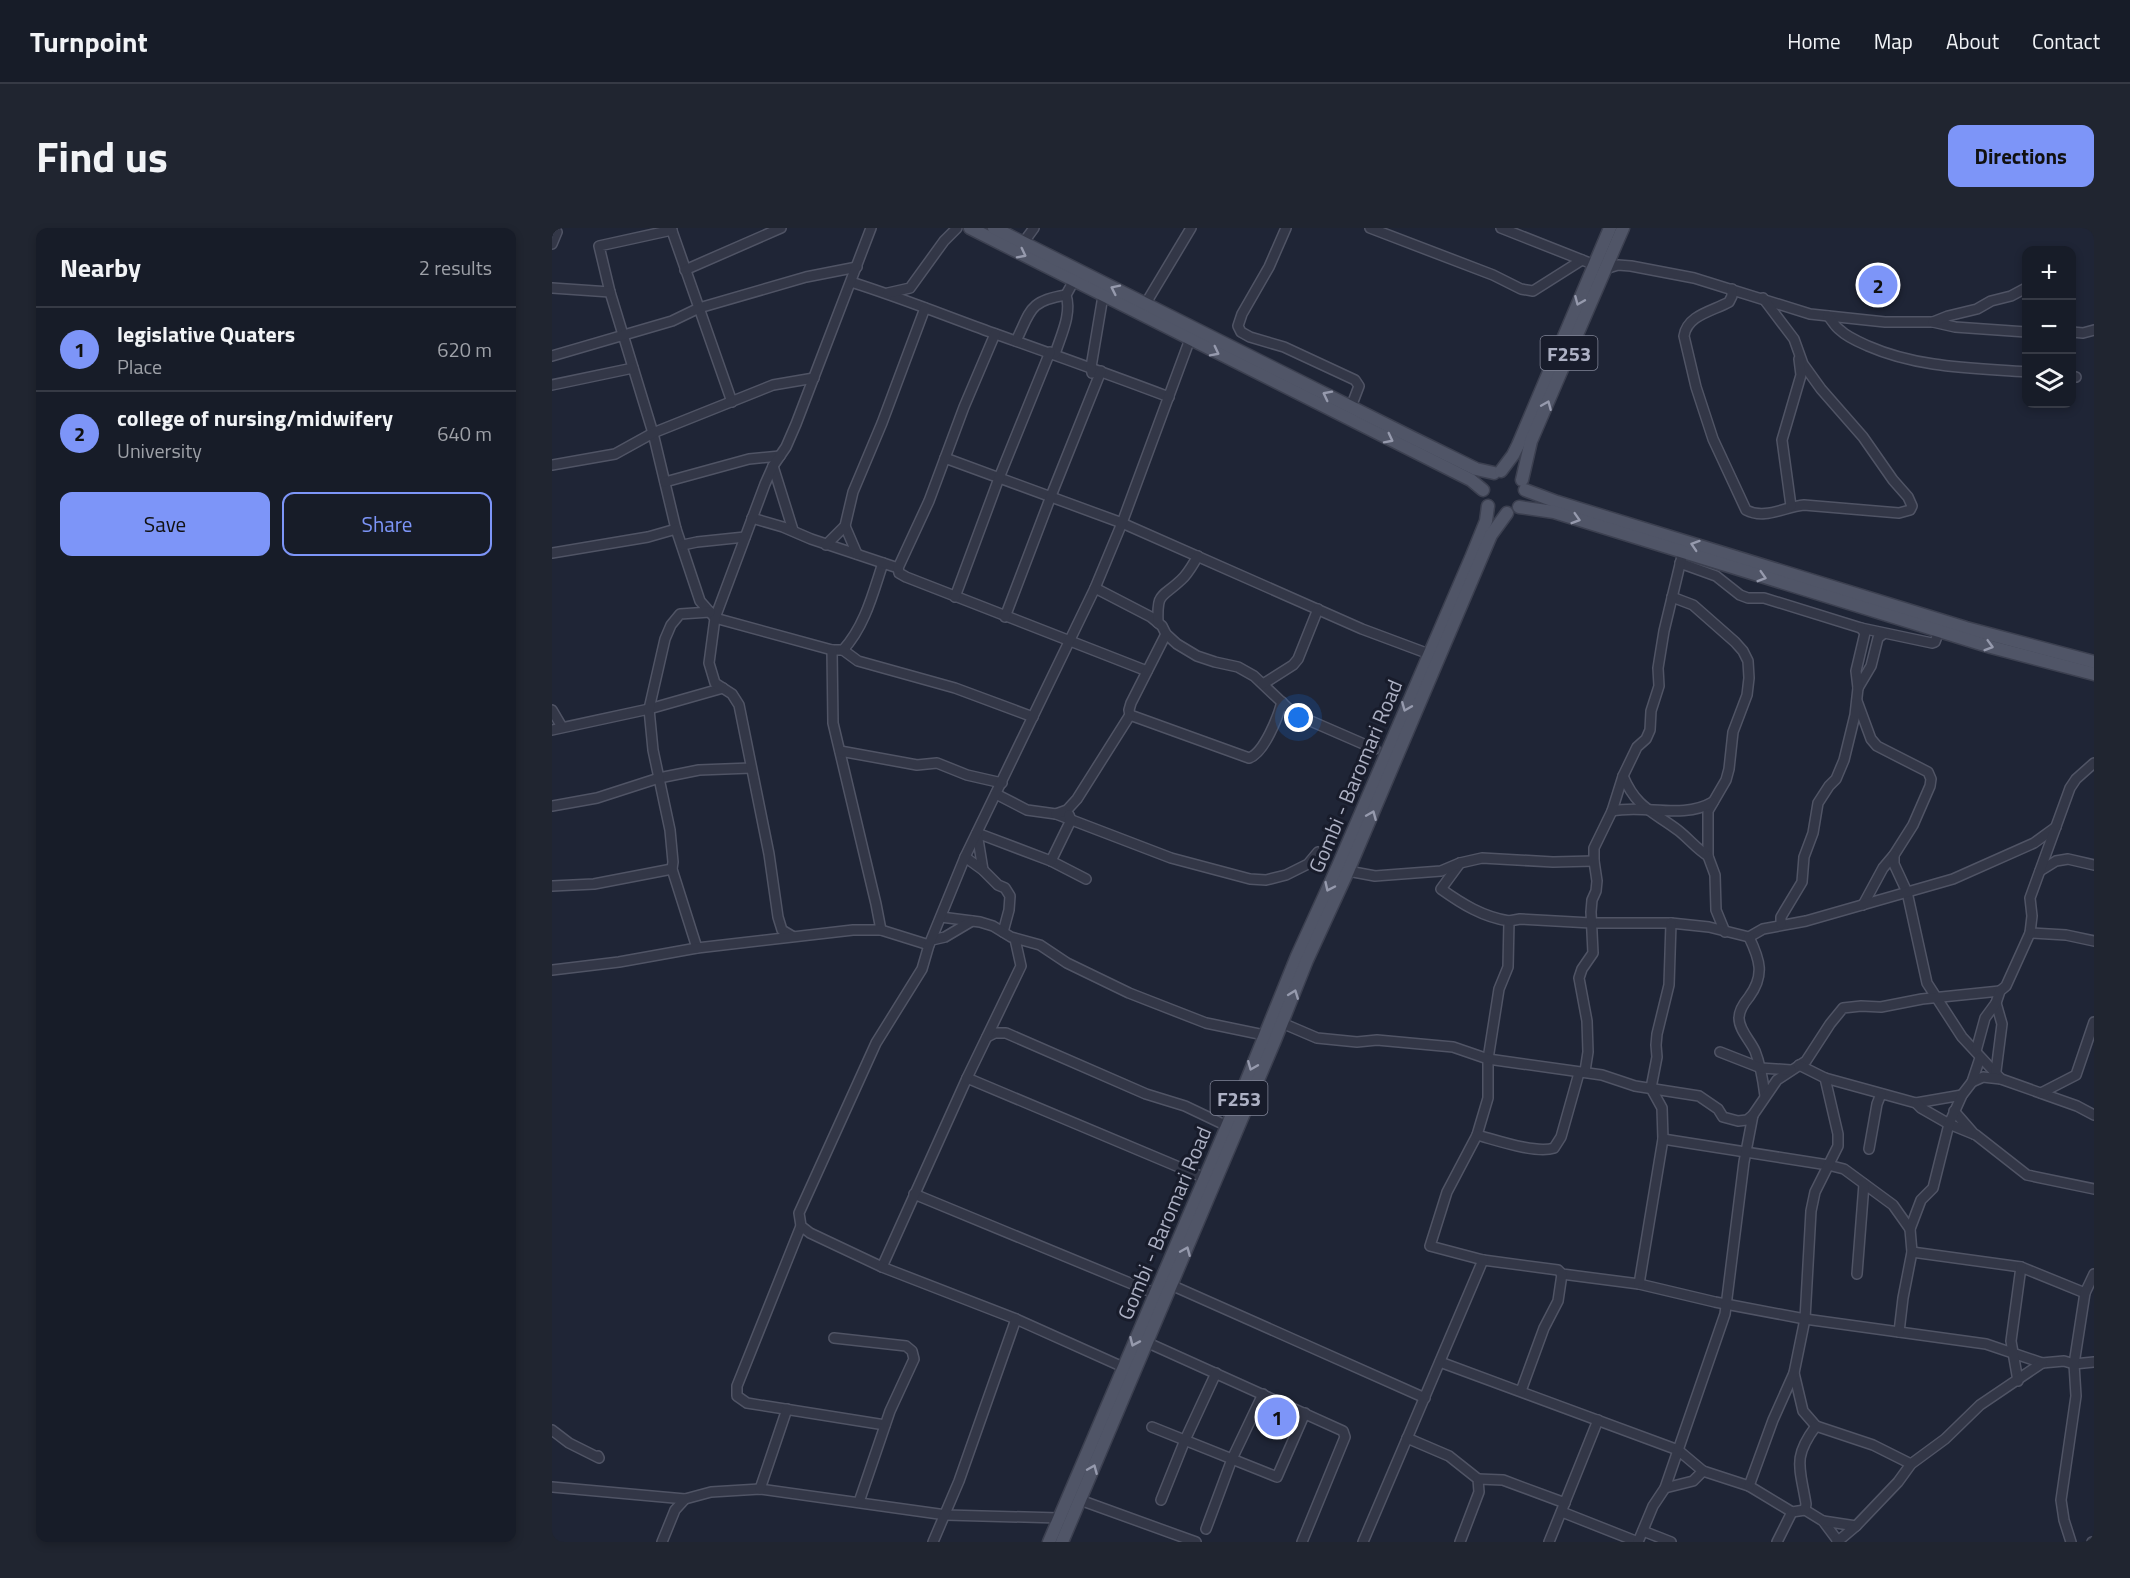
<!DOCTYPE html>
<meta charset="utf-8">
<style>
body{margin:0;font-family:"Titillium Web",sans-serif;background:#202530;color:#f1f3f6}
.controls{position:absolute;right:18px;top:18px;display:grid;overflow:hidden;border-radius:12px;box-shadow:0 3px 9px #0003}
.controls button{width:54px;height:54px;display:grid;place-items:center;padding:0;border:0;border-bottom:2px solid #363a45;background:#171c28;color:#f1f3f6;font:30px sans-serif}
.you{position:absolute;left:747px;top:490px;width:21px;height:21px;margin:-15px;border:4px solid #fff;border-radius:50%;background:#1a73e8;box-shadow:0 0 0 9px #1a73e833}
.badge{display:grid;place-items:center;width:39px;height:39px;border-radius:50%;background:#7d95f8;color:#111;font-size:20px;font-weight:700}
.pin{position:absolute;translate:-50% -50%;border:3px solid #fff;box-shadow:0 2px 6px #0006}
.list{margin:0;padding:0;list-style:none}
h2{display:flex;justify-content:space-between;align-items:center;height:78px;margin:0;padding:0 24px;font-size:26px}
h2 small{font-size:20px;font-weight:400;color:#9ea1a8}
.list li{display:grid;grid-template-columns:39px 1fr auto;gap:18px;align-items:center;box-sizing:border-box;height:84px;padding:0 24px;border-top:2px solid #363a45}
.list b{display:block;font-size:22px;white-space:nowrap}
.list p{margin:0;font-size:20px;white-space:nowrap;color:#9ea1a8}
.list em{font-size:20px;font-style:normal;color:#9ea1a8}
.actions{display:flex;gap:12px;padding:18px 24px}
.actions a{flex:1;padding:14px 0;border:2px solid #7d95f8;border-radius:12px;text-align:center;font-size:21px;color:#7d95f8}
.actions .main{background:#7d95f8;color:#111}
.icon{flex:none;width:33px;height:33px;fill:none;stroke:currentColor;stroke-width:2;stroke-linecap:round;stroke-linejoin:round}
.map{position:relative;flex:none;width:1542px;height:1314px;overflow:hidden;border-radius:12px}
header{display:flex;align-items:center;gap:36px;box-sizing:border-box;height:84px;padding:0 30px;background:#171c28;border-bottom:2px solid #363a45}
header strong{font-size:28px}
nav{display:flex;gap:33px;margin-inline-start:auto;font-size:21px}
.intro{display:flex;align-items:center;justify-content:space-between;box-sizing:border-box;height:144px;padding:0 36px}
h1{margin:0;font-size:42px}
.button{padding:15px 27px;border-radius:12px;background:#7d95f8;color:#111;font-size:21px;font-weight:700}
main{display:flex;gap:36px;padding:0 36px}
aside{flex:1;background:#171c28;border-radius:12px;box-shadow:0 3px 9px #0003}
.map>svg:first-child{display:block}
.lines{fill:none;stroke-linecap:round;stroke-linejoin:round}
.minor-casing{stroke:#505465;stroke-width:12}
.major-casing{stroke:#3c4050;stroke-width:15}
.minor{stroke:#333747;stroke-width:9}
.major{stroke:#505567;stroke-width:12}
.oneway{stroke:#969aad}
.labels{text-anchor:middle;dominant-baseline:central;stroke-width:6;stroke-linejoin:round;paint-order:stroke}
.shield{fill:#181c2b;stroke:#808496;stroke-width:1.5}
.shield-label{font-size:20px;font-weight:bold;fill:#adb1c4}
.street-label{font-size:21px;fill:#adb1c4;stroke:#181c2b}
</style>
<header>
<strong>Turnpoint</strong>
<nav><a>Home</a><a>Map</a><a>About</a><a>Contact</a></nav>
</header>
<div class="intro"><h1>Find us</h1><a class="button">Directions</a></div>
<main>
<aside>
<h2>Nearby<small>2 results</small></h2>
<ul class="list">
<li><span class="badge">1</span><div><b>legislative Quaters</b><p>Place</p></div><em>620 m</em></li>
<li><span class="badge">2</span><div><b>college of nursing/midwifery</b><p>University</p></div><em>640 m</em></li>
</ul>
<div class="actions"><a class="main">Save</a><a>Share</a></div>
</aside>
<div class="map">
<svg width="1542" height="1314" viewBox="0 0 1542 1314">
<rect width="100%" height="100%" fill="#1f2536"/>
<g class="lines">
<defs>
<g id="minor">
<polyline points="119,0 180,174"/>
<polyline points="734,0 717,39 690,86 686,98 689,104 698,109 732,119 803,152 807,158 799,179"/>
<polyline points="818,0 941,47 969,61 981,63 1030,32"/>
<polyline points="949,0 1053,41 1066,37 1079,38 1142,50 1258,86 1333,94 1381,94 1403,99 1474,104"/>
<path d="M120 2 47 18 58 64 101 205 124 301 148 373 163 390 280 422H291C313 398 321 365 331 335"/>
<polyline points="471,15 482,0"/>
<polyline points="0,16 5,4"/>
<polyline points="133,42 229,0"/>
<path d="M299 54C347 69 394 88 441 105 500 126 559 147 617 169"/>
<polyline points="0,60 58,64"/>
<path d="M1180 61V68L1177 74C1161 83 1135 87 1132 108L1144 159 1161 211 1194 282C1213 292 1232 279 1252 277L1347 285 1358 282 1360 278 1356 269 1341 252 1311 209 1269 161 1251 136 1242 111 1211 70"/>
<polyline points="336,65 358,60 392,13 405,0"/>
<polyline points="594,75 639,0"/>
<path d="M1276 88C1280 92 1283 99 1288 102 1295 109 1307 114 1316 118 1366 140 1421 140 1474 144"/>
<polyline points="1381,94 1396,88 1425,81 1439,73 1459,68 1474,60"/>
<polyline points="1520,104 1531,105 1542,102"/>
<path d="M464 113C479 83 476 73 514 67"/>
<path d="M503 126C509 107 520 86 514 67L525 47"/>
<polyline points="0,128 120,93 147,80 254,49 305,39"/>
<polyline points="540,145 539,139 551,68"/>
<polyline points="1520,148 1524,149"/>
<polyline points="0,157 81,140"/>
<polyline points="393,230 570,295 810,401 877,426"/>
<polyline points="0,237 63,226 101,205 221,157 262,150"/>
<polyline points="221,238 241,302"/>
<polyline points="113,254 197,231 228,228"/>
<polyline points="1239,278 1230,212 1249,147 1247,131"/>
<polyline points="200,290 231,299 259,311 346,340 347,345 354,349 595,443"/>
<polyline points="293,298 305,326"/>
<polyline points="131,317 145,314 193,309"/>
<polyline points="274,317 293,298 301,264 330,195 373,80"/>
<polyline points="0,325 96,309 124,301"/>
<polyline points="1128,335 1164,348 1188,367 1196,370 1212,370 1309,400 1380,415 1383,414 1387,403"/>
<polyline points="346,340 377,273 412,179 443,106"/>
<polyline points="543,360 599,389 610,398 614,406 625,416 645,428 663,434 686,439 702,448 738,482 754,491 823,521"/>
<polyline points="403,369 447,250 498,124"/>
<polyline points="1120,369 1141,377 1183,414 1191,423 1196,433 1197,450 1195,467 1181,504 1177,541 1174,552 1156,583 1156,628 1163,647 1164,682 1173,704"/>
<polyline points="453,389 499,268 549,143"/>
<path d="M606 395C605 363 609 371 629 352 636 346 641 336 646 328"/>
<path d="M614 406 579 475 577 482 578 487 697 530C712 525 726 489 730 474"/>
<polyline points="280,422 281,495 324,676 329,702"/>
<polyline points="291,422 306,433 403,460 481,489"/>
<polyline points="711,456 741,437 746,431 766,381"/>
<polyline points="1306,460 1319,438 1326,410 1331,406"/>
<polyline points="1305,473 1319,511 1325,518 1376,544 1379,551 1378,558 1361,597 1342,627 1331,640 1311,677"/>
<polyline points="0,482 10,499"/>
<polyline points="0,502 97,481 171,460"/>
<polyline points="288,523 365,537 385,535 415,547 450,555"/>
<path d="M1071 548C1085 581 1101 583 1127 603 1137 611 1145 621 1156 628"/>
<polyline points="444,566 475,582 504,586 619,630 698,651 714,652 734,647 756,636 766,624"/>
<polyline points="0,578 45,570 107,550 147,542 199,540"/>
<path d="M1060 583C1093 576 1130 592 1161 574"/>
<polyline points="504,586 515,582 525,571 578,487"/>
<polyline points="425,605 499,633 534,651"/>
<polyline points="425,605 431,642"/>
<polyline points="1342,627 1342,636 1355,664 1375,755 1410,809 1449,851"/>
<polyline points="413,629 431,642 446,657 453,660 458,668 457,682 451,704"/>
<polyline points="499,633 519,592 517,587"/>
<path d="M908 635 889 661C910 676 931 689 957 693L956 739 947 761 936 831V870L925 907 895 964 878 1018 931 1032 1006 1042 1010 1046 1087 1056 1163 1074 1253 1091 1434 1116 1490 1135 1512 1133 1522 1136 1542 1134"/>
<polyline points="796,643 823,648 889,643 908,635 930,630 1001,634 1042,633"/>
<polyline points="1488,643 1504,633 1516,631 1542,637"/>
<polyline points="0,658 42,656 120,641"/>
<polyline points="389,689 428,694 441,698 459,709 488,717 515,735 577,765 654,795 712,807 719,810"/>
<polyline points="957,693 968,691 1039,695 1119,695 1157,699 1197,709 1211,701 1254,693 1401,651 1482,615 1504,599"/>
<polyline points="1229,696 1229,689 1250,654 1252,629 1261,605 1266,575 1277,558 1284,551 1292,532 1303,487 1306,460 1304,443 1313,405 1309,400"/>
<polyline points="1478,705 1514,707 1542,713"/>
<polyline points="240,708 230,702 226,689 217,626 187,477 180,466 163,455 157,435 163,390 213,256 221,238 234,219 244,196 319,0"/>
<path d="M1197 709C1208 732 1213 747 1197 769 1192 775 1187 782 1187 790 1187 802 1198 812 1203 823 1209 838 1211 852 1213 868"/>
<polyline points="380,712 393,709 420,693"/>
<polyline points="145,720 120,641 121,634 118,602 101,522 97,481 113,411 119,397 128,386 158,384"/>
<polyline points="0,742 67,734 145,720 301,702 329,702 377,717"/>
<polyline points="1444,775 1450,796 1444,843"/>
<polyline points="730,795 765,810 805,814 825,812 901,819 936,831 1050,847 1083,858 1147,868 1166,881 1171,889 1186,893 1195,892 1201,887 1225,852 1254,833 1278,796 1291,780 1309,778 1329,779 1370,771 1448,763"/>
<polyline points="435,809 443,805 454,805 594,866 633,878 675,898"/>
<polyline points="1424,823 1433,790 1444,775 1448,763 1454,758 1478,705 1480,688 1478,670 1518,560 1524,551 1542,535"/>
<polyline points="1168,824 1209,840 1239,842"/>
<polyline points="1247,837 1273,850 1364,875 1410,867"/>
<polyline points="1033,843 1036,824 1035,793 1027,750 1030,741 1041,725 1039,684 1040,672 1044,663 1045,653 1042,633 1042,620 1060,583 1071,548 1085,519 1094,511 1098,502 1099,483 1107,458 1106,440 1112,403 1131,324"/>
<polyline points="415,850 653,950"/>
<polyline points="1420,854 1431,849 1449,851 1525,878 1542,887"/>
<polyline points="1489,865 1524,847 1542,794"/>
<polyline points="1364,875 1369,880 1397,896 1424,907 1475,947 1542,961"/>
<polyline points="1402,883 1422,906"/>
<path d="M925 907C944 912 984 926 1002 920L1009 909 1027 845"/>
<polyline points="1111,911 1276,937 1292,941 1341,977 1358,1001"/>
<polyline points="1317,921 1325,876 1329,866"/>
<polyline points="362,966 602,1065"/>
<polyline points="249,998 185,1158 185,1168 195,1175 333,1197"/>
<polyline points="1360,1024 1469,1039 1533,1065"/>
<polyline points="330,1039 415,850 469,738 463,711"/>
<polyline points="1305,1046 1312,956"/>
<polyline points="1087,1056 1111,911 1110,880 1099,860 1105,829 1104,817 1105,806 1117,757 1119,695"/>
<polyline points="619,1057 873,1170"/>
<polyline points="1347,1104 1351,1070 1360,1024 1358,1001 1369,972 1381,960 1397,896 1410,867 1420,854 1428,830"/>
<polyline points="282,1110 354,1118 360,1123 362,1131 338,1183 307,1274"/>
<polyline points="594,1114 791,1203 793,1209 750,1314"/>
<polyline points="888,1134 1126,1222 1151,1243 1197,1258 1240,1284 1253,1282 1271,1293 1286,1313"/>
<polyline points="571,1139 464,1091 330,1039 258,1005 249,998 247,985 324,815 370,741 377,717 413,629 543,360 570,295 638,111"/>
<polyline points="1242,1145 1251,1183 1264,1198"/>
<polyline points="1466,1153 1459,1113 1469,1039"/>
<polyline points="969,1163 992,1100 1006,1073 1010,1046"/>
<polyline points="600,1199 725,1249 753,1185"/>
<polyline points="0,1202 17,1215 47,1230 46,1228"/>
<polyline points="855,1210 897,1228 926,1251 927,1264 908,1314"/>
<polyline points="926,1251 951,1252 1013,1275"/>
<polyline points="1197,1258 1221,1192 1242,1145 1253,1091 1259,983 1263,964 1286,918 1286,906 1273,850"/>
<polyline points="0,1259 133,1271 159,1264 208,1261 394,1287 507,1290"/>
<polyline points="1113,1260 1141,1253 1151,1243"/>
<polyline points="208,1261 235,1181"/>
<polyline points="528,1272 644,1314"/>
<polyline points="609,1272 633,1212 664,1145"/>
<path d="M1253 1282 1254 1276C1248 1239 1240 1230 1264 1198L1321 1217 1359 1236"/>
<polyline points="1010,1284 1086,1314"/>
<polyline points="1271,1293 1304,1298"/>
<polyline points="654,1301 680,1231 711,1166"/>
<polyline points="1091,1303 1119,1314"/>
<polyline points="110,1314 123,1282 133,1271"/>
<polyline points="381,1314 407,1253 464,1091"/>
<polyline points="811,1314 931,1032"/>
<polyline points="997,1314 1046,1192"/>
<polyline points="1086,1314 1101,1278 1113,1260 1173,1086 1192,934 1201,887"/>
<polyline points="1225,1314 1240,1284"/>
<polyline points="1285,1314 1304,1298 1346,1254 1359,1236 1393,1211 1428,1177 1490,1135"/>
<polyline points="1519,1314 1512,1292 1509,1272 1524,1168 1522,1136 1533,1065 1542,1046"/>
<polyline points="1540,1314 1542,1314"/>
</g>
<g id="major">
<polyline points="418,0 919,252 931,262"/>
<polyline points="442,0 861,210 924,241 942,245"/>
<polyline points="949,243 961,227 966,217 1058,0"/>
<polyline points="970,252 979,213 1071,0"/>
<polyline points="973,262 1005,274 1414,400 1542,434"/>
<polyline points="967,279 1002,284 1439,419 1542,446"/>
<polyline points="497,1314 694,854 745,728 786,638 919,330 934,293 936,278"/>
<polyline points="510,1314 723,812 755,732 796,643 939,307 955,285"/>
</g>
</defs>
<use href="#minor" class="minor-casing"/>
<use href="#major" class="major-casing"/>
<use href="#minor" class="minor"/>
<use href="#major" class="major"/>
</g>
<defs><path id="oneway-chevron" d="M-2-3.5L2.5 0L-2 3.5" fill="none" stroke-width="1.6" stroke-linecap="round" stroke-linejoin="round" transform="scale(1.5)"/></defs>
<g class="oneway">
<use href="#oneway-chevron" transform="translate(470 26) rotate(27)"/>
<use href="#oneway-chevron" transform="translate(563 61) rotate(-154)"/>
<use href="#oneway-chevron" transform="translate(1027 73) rotate(113)"/>
<use href="#oneway-chevron" transform="translate(663 124) rotate(27)"/>
<use href="#oneway-chevron" transform="translate(775 167) rotate(-153)"/>
<use href="#oneway-chevron" transform="translate(995 177) rotate(-67)"/>
<use href="#oneway-chevron" transform="translate(837 211) rotate(27)"/>
<use href="#oneway-chevron" transform="translate(1024 291) rotate(17)"/>
<use href="#oneway-chevron" transform="translate(1143 317) rotate(-162)"/>
<use href="#oneway-chevron" transform="translate(1210 349) rotate(17)"/>
<use href="#oneway-chevron" transform="translate(1437 418) rotate(16)"/>
<use href="#oneway-chevron" transform="translate(854 479) rotate(112)"/>
<use href="#oneway-chevron" transform="translate(820 587) rotate(-67)"/>
<use href="#oneway-chevron" transform="translate(777 659) rotate(115)"/>
<use href="#oneway-chevron" transform="translate(742 766) rotate(-69)"/>
<use href="#oneway-chevron" transform="translate(700 838) rotate(112)"/>
<use href="#oneway-chevron" transform="translate(634 1023) rotate(-67)"/>
<use href="#oneway-chevron" transform="translate(582 1114) rotate(114)"/>
<use href="#oneway-chevron" transform="translate(541 1241) rotate(-67)"/>
</g>
<g class="labels">
<g class="shield">
<rect x="988.5" y="108" width="57" height="34" rx="4.5"/>
<rect x="658.5" y="853" width="57" height="34" rx="4.5"/>
</g>
<g class="shield-label">
<text x="1017" y="125">F253</text>
<text x="687" y="870">F253</text>
</g>
<g class="street-label">
<text transform="translate(803 548) rotate(-67)">Gombi - Baromari Road</text>
<text transform="translate(612 995) rotate(-67)">Gombi - Baromari Road</text>
</g>
</g>
</svg>
<div class="controls">
<button>+</button>
<button>−</button>
<button><svg class="icon" aria-label="layers" viewBox="0 0 24 24"><path d="M12 4l9 5-9 5-9-5zM3 14l9 5 9-5"/></svg></button>
</div>
<div class="you"></div>
<div class="pin badge" style="left:725px;top:1189px">1</div>
<div class="pin badge" style="left:1326px;top:57px">2</div>
</div>
</main>
